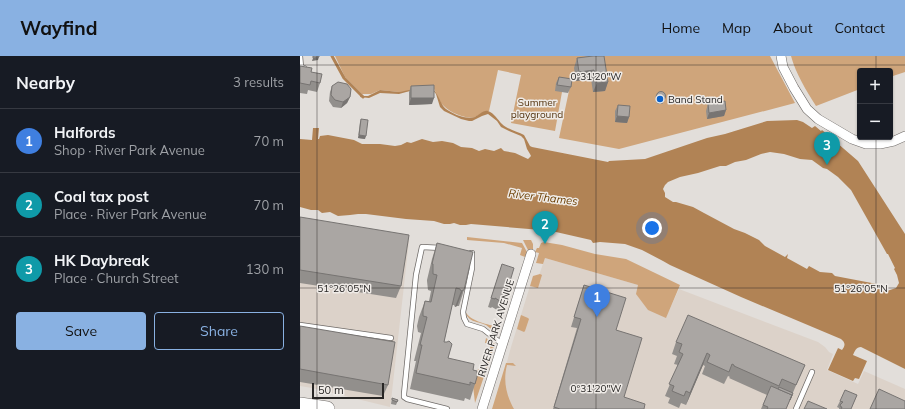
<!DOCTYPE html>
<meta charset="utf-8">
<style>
body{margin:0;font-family:Mulish,sans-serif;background:#242831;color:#f1f3f6}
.controls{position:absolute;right:12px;top:12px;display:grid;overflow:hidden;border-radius:4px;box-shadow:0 1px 3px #0004}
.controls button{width:36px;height:36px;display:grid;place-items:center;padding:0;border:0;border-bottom:1px solid #363941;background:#171b24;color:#f1f3f6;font:20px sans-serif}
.scale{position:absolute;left:12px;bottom:10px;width:72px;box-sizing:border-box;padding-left:4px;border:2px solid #282625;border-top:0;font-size:11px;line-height:14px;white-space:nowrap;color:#282625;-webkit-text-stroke:3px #efebe7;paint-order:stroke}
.you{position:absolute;left:352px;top:172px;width:14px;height:14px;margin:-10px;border:3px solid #fff;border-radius:50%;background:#1a73e8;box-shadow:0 0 0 6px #1a73e833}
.badge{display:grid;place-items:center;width:26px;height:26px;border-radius:50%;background:#89b1e2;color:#fff;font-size:13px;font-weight:700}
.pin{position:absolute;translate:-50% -33px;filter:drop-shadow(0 1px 2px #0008)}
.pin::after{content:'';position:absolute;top:21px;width:14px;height:12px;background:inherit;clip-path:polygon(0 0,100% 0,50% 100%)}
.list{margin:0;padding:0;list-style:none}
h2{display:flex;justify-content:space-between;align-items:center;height:52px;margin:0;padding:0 16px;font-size:17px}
h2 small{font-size:13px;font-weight:400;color:#9ea1a6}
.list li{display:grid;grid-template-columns:26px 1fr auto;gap:12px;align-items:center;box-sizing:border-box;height:64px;padding:0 16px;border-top:1px solid #363941}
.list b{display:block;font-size:15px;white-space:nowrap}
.list p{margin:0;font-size:13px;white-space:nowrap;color:#9ea1a6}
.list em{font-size:13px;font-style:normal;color:#9ea1a6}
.actions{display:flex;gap:8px;padding:12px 16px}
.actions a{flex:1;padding:9px 0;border:1px solid #89b1e2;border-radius:4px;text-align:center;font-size:14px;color:#89b1e2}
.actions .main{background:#89b1e2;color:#111}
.map{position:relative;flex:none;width:605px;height:353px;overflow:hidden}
header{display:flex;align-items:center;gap:24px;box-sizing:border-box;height:56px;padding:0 20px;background:#89b1e2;color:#111}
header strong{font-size:19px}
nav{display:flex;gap:22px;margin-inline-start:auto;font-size:14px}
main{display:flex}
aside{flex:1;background:#171b24}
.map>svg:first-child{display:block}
.built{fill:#dcd2c9}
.green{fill:#cfa57b}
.water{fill:#b18355;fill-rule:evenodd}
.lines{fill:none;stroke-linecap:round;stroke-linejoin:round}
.stream{stroke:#b18355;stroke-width:3}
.service-casing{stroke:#6f6b68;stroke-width:6}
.minor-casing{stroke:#6f6b68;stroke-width:10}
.primary-casing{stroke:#6f6b68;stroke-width:16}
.service{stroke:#fff;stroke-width:4.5}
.minor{stroke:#fff;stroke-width:9}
.primary{stroke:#fff;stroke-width:15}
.wall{fill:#928f8c}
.shaded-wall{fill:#777472}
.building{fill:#aaa6a3;stroke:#777472}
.ticks{fill:none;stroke:#282625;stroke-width:1;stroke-opacity:0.45}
.poi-dot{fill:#0961ca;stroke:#efebe7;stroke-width:1.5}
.labels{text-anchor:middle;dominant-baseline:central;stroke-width:3;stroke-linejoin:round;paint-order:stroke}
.poi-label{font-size:10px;fill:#282625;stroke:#efebe7;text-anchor:start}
.park-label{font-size:10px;fill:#553510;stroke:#efebe7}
.street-label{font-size:10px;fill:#282625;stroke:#efebe7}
.water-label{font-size:11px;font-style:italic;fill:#6a3d00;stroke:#efebe7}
.ticks-label{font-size:10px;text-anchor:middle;fill:#282625;stroke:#efebe7;stroke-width:3;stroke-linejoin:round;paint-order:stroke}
</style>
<header>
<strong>Wayfind</strong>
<nav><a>Home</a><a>Map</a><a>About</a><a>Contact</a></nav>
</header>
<main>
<aside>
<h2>Nearby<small>3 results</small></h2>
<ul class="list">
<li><span class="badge" style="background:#3f7fe0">1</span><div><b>Halfords</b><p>Shop · River Park Avenue</p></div><em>70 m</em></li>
<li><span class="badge" style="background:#0f9aa8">2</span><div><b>Coal tax post</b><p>Place · River Park Avenue</p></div><em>70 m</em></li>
<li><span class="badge" style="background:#0f9aa8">3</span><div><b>HK Daybreak</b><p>Place · Church Street</p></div><em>130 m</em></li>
</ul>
<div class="actions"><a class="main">Save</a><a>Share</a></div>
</aside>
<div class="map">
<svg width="605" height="353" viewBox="0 0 605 353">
<rect width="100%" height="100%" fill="#e2deda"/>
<g class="built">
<polygon points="0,165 109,185 91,345 90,351 12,332 0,330"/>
<polygon points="245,202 338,229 366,261 379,233 518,286 525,291 529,296 533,298 527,314 558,328 564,315 605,333 605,353 194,353 211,291 230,230 235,231"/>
</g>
<g class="green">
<path d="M35 0H470L495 47 319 93 259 82 270 30 262 36 255 75 211 67 221 19 198 14 189 55C183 55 180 59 175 61 165 64 147 55 141 47 138 43 137 38 134 33L99 36 80 34 71 38H62L45 21Z"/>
<path d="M491 0H605V16L590 21V15H560V33L516 50C506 34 496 18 491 0Z"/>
<polygon points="167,181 222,187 227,196 225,201 220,199 222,192 204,187 167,184"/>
<polygon points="223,184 231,184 233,188 233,195 228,194"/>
<polygon points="244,186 262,189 295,198 326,203 380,229 366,262 348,254 336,238 338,229 245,202 243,208 236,207 239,197 235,196 237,192 239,192 241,187"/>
<polygon points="240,218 242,219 238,232 230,230 233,220"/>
<path d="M164 254C171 266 184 267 197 271L194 276C192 274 189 271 186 269 175 264 170 268 164 254Z"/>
<polygon points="221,259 228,262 229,263 225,275 224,276 217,273"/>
<polygon points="186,282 195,288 175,347 172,321 176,322 178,313 185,315 191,288 185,287"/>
<path d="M206 307H213L216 310 207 309C203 324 206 339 214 353H192Z"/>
</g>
<path class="water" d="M120 32C123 32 127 31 129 32 138 33 139 47 146 53 153 58 166 64 175 61 179 59 183 54 188 55 194 57 198 64 202 68 207 73 218 76 224 79L230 90 232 91 308 106 309 105 345 103 407 82 425 78 467 65 497 64 503 66 512 72 515 70 521 75 522 74 558 105 605 178V313L561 291C556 291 555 295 553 299L567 305 559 323 555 322 553 325 528 314 538 292 542 294C545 290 546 287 541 283L441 241 370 209 363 205 342 194 325 188 300 186 293 187 291 184 256 176 250 177 248 181H246L245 177 241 174 171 168 166 169H160L154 167 150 168H144L134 165 106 163 66 158H58L50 159 38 160 30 156 22 157 18 154H11L0 151V83L12 84 13 72H19L18 83H19L20 80 28 79 54 84 62 88H80L95 90 101 89 107 86 111 87 122 83 133 86 142 85 153 87 161 91 172 92 179 95 185 93 194 95 201 92 204 95 215 97 228 103 231 100 230 98 227 93 224 83 221 80 209 75 201 71 197 65 188 58 182 60 172 65H169L161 63 144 55 140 51 136 38 131 32 117 33 99 38 80 37 69 42 60 41 61 39 64 40H68L80 34 99 36ZM470 96 484 98 500 103 512 104 523 112 527 113 538 121 551 134 587 198H588L595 212 594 213 597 219 599 227 596 232 587 235 577 228 535 220 532 217 520 216 509 210 507 213 487 202 488 198 485 201 465 190 459 184 445 177 434 173 404 157 393 151 376 146H373L365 141V137L363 133 365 129 368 126 380 121 398 117 420 110H426L435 106 446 104 461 98Z"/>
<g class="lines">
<polyline class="stream" points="32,0 44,22 63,41"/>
<defs>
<g id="service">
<polyline points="0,0 1,11 4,12"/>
<polyline points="142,192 122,191 116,219 104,338 104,341 107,343 147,353"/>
<polyline points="171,197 172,197 172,212 163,256 164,262 167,268 183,273 202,288"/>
<polyline points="0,269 91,282"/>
<polyline points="496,353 512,316"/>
</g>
<g id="minor">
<polyline points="481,0 483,11 494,32 507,53 518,63 552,83 566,88 580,88 594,85 605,80"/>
<polyline points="182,353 231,198"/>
</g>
<polyline id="primary" points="0,349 27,353"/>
</defs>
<use href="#service" class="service-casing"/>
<use href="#minor" class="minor-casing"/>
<use href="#primary" class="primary-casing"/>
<use href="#service" class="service"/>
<use href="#minor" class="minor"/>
<use href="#primary" class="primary"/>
</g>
<g class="wall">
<polygon points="293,0 308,26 305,35 293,36 291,23 276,25 274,12 277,2"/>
<polygon points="0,10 11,16 20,27 17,36 8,34 7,38 0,37"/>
<polygon points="259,21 271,31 268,37 255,35 256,27"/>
<polygon points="32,30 50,41 47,47 41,52 33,51 29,45 30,36"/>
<polygon points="111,30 132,48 109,49 109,36"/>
<polygon points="356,39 366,41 362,48 358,48 356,46 355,42"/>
<polygon points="408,48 426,54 424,60 407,63 406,55"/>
<polygon points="318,49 329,61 327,67 315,66 315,55"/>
<polygon points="61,63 65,83 58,82 60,66"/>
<polygon points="0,161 101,230 96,242 0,227"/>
<polygon points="137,187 164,234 159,250 157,250 155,251 154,249 152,249 144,286 148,302 173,314 175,328 170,344 165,342 164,345 110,333 116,305 114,305 121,277 118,276 117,270 119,261 125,245 129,245 131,235 128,234 127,225 127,224 132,203"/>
<polygon points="202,208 204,245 200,254 197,253 197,254 192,251 191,252 188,251"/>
<polygon points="284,229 316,274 324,341 344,353 253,353 277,272 271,271"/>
<polygon points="0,270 88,329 83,340 0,326"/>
<polygon points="376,286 505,309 500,320 486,353 461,353 467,339 429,322 430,321 428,320 424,328 402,318 405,310 403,309 386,349 381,347 379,352 368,347 370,342 365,340 378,309 374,308 377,300 372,298"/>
<polygon points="557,339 551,353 539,353 539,352 537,351 540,345"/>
<polygon points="92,342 98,344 96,349 91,348"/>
</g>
<g class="shaded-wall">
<polygon points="19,1 18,4 12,5 13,2"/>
<polygon points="294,14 291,23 276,25 279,16"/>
<polygon points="308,26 305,35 293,36 297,27"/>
<polygon points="50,41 47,47 41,52 43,46"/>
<polygon points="366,41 362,48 358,48 360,45"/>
<polygon points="111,42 134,42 132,48 109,49"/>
<polygon points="426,54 424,60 407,63 409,57"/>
<polygon points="317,60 329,61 327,67 315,66"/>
<polygon points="59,79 66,80 65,83 58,82"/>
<polygon points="163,234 157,250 155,251 161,235"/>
<polygon points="407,297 403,309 386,349 390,337"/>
</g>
<g class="building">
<polygon points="13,0 19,0 19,1 13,2"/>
<polygon points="293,0 304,0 308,26 297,27 294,14 279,16 277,2"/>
<polygon points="0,10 12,12 11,16 22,18 20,27 11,25 10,29 0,27"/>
<polygon points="259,21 272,23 271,31 257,29"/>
<polygon points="38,26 47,28 51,33 50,41 43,46 35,44 31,39 32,30"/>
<polygon points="134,29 134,42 111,42 111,30"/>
<circle cx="361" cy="40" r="4.5"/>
<polygon points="425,45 426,54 409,57 408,48"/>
<polygon points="318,49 330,50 329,61 317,60"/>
<polygon points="61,63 68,64 66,80 59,79"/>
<polygon points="0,161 109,179 101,230 0,214"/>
<polygon points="137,187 173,196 164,234 163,234 161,235 160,233 156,232 144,286 147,286 149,285 152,288 148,302 174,308 173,314 177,315 177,321 175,328 170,326 170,329 116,317 122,289 120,289 127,261 123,260 123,254 125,245 131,246 137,219 133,218 133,208 132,208"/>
<polygon points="202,208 214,212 204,245 201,244 200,245 195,242 195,243 191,242"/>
<polygon points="284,229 326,242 316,274 342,282 324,341 345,348 344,353 260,353 254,351 281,263 274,261"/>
<polygon points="388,259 505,309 496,329 482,323 479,330 434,310 434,309 432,308 429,316 407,306 410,299 407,297 390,337 386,335 384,340 372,335 374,330 369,328 383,298 379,296 382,288 376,286"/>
<polygon points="0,270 95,286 88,329 0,313"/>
<polygon points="471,330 492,339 486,353 467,353 468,351 463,349"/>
<polygon points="479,331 493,337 490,344 492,339 478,333"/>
<polygon points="579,333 605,345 605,353 570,353"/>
<polygon points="545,334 557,339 551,353 541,353 542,351 541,351 540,349 543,346 540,345"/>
<polygon points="92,342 98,344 97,346 92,344"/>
<polygon points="508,345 527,353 504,353"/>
</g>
<path class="ticks" d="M17 0V353M296 0V353M576 0V15M0 9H605M576 81V353M0 232H605"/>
<circle class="poi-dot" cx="360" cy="43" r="4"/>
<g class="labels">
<g class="poi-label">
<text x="368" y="43">Band Stand</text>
</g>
<g class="park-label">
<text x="237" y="46">Summer<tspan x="237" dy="12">playground</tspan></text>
</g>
<g class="street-label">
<text transform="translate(196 272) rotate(-73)">RIVER PARK AVENUE</text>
</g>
<g class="water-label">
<text transform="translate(243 141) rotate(7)">River Thames</text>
</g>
</g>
<g class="ticks-label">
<text x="296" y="24">0°31'20"W</text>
<text x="44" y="236">51°26'05"N</text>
<text x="561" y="236">51°26'05"N</text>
<text x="296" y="336">0°31'20"W</text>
</g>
</svg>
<div class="controls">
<button>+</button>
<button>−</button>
</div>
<div class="scale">50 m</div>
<div class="you"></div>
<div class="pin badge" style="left:297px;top:261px;background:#3f7fe0">1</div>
<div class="pin badge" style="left:245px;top:188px;background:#0f9aa8">2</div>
<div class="pin badge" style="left:527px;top:109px;background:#0f9aa8">3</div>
</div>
</main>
